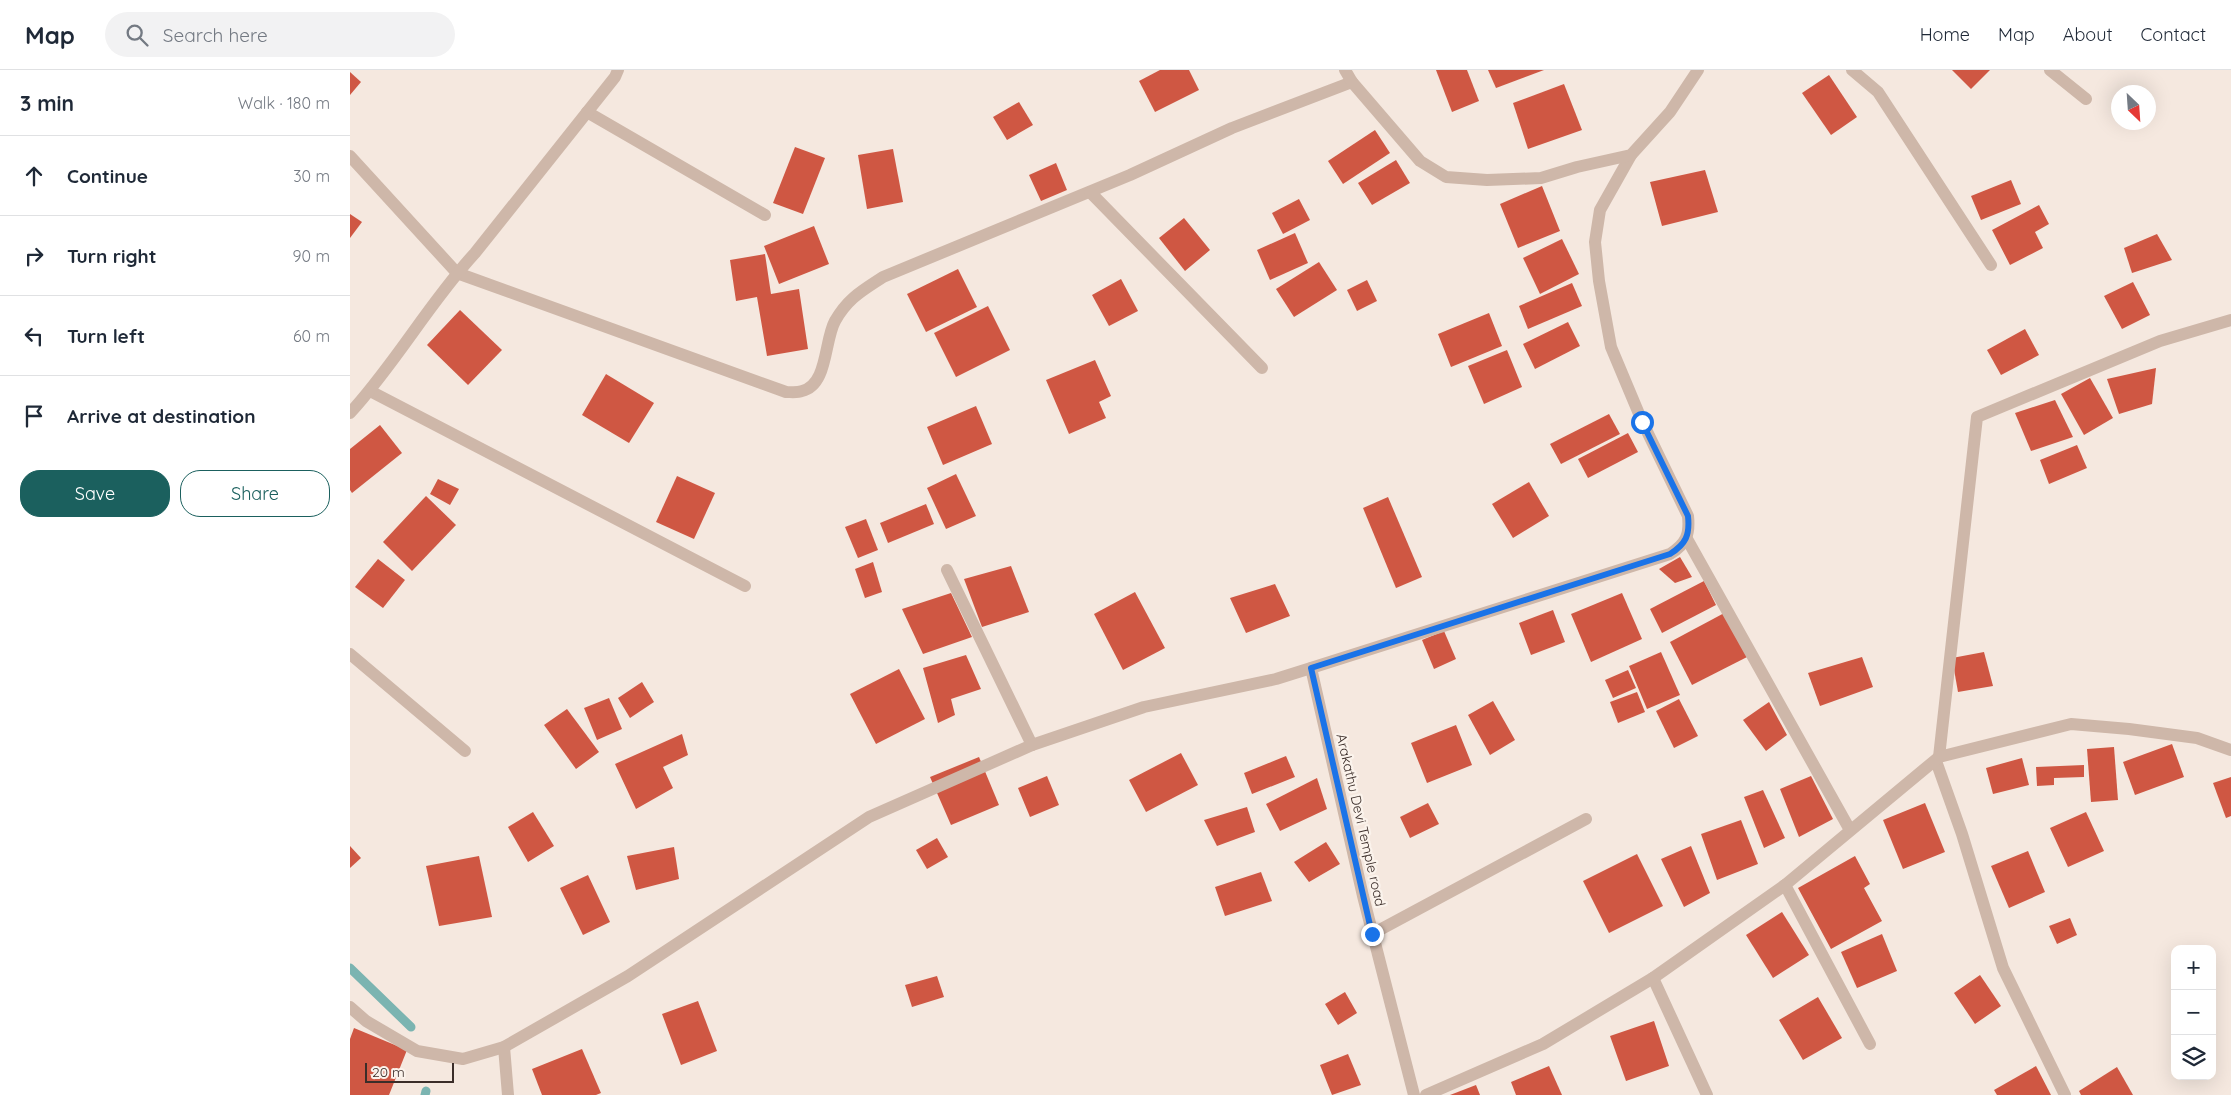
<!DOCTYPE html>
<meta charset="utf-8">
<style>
body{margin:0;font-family:Quicksand,sans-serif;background:#f2f2f3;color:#1f2937}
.controls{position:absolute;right:15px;bottom:15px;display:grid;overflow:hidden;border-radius:10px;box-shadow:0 5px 20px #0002}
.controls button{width:45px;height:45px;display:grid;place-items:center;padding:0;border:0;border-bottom:1px solid #e0e1e3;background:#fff;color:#1f2937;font:25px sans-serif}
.compass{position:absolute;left:1761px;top:15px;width:45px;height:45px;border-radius:50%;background:#fff;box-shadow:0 5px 20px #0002;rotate:155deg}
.scale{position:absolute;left:15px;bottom:12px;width:89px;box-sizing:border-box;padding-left:5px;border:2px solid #3b2d29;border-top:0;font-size:14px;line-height:18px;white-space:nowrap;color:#3b2d29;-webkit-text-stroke:4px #fbf3ec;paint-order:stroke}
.stop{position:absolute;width:15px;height:15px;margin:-11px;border:4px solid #1a73e8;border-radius:50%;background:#fff}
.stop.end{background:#1a73e8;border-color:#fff;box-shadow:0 1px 5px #0008}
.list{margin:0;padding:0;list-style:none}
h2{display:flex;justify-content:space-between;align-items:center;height:65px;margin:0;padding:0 20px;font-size:21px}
h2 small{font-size:16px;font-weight:400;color:#747a83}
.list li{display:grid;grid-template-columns:32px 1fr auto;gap:15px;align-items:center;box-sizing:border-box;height:80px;padding:0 20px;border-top:1px solid #e0e1e3}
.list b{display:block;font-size:19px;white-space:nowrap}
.list em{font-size:16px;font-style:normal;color:#747a83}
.actions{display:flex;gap:10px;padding:15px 20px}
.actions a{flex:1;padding:11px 0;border:1px solid #1b605e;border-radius:20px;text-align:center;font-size:18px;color:#1b605e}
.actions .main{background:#1b605e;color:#fff}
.icon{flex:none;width:28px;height:28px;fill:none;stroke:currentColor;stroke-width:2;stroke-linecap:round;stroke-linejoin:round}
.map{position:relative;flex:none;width:1881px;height:1025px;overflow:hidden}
header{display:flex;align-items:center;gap:30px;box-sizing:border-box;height:70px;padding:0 25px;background:#fff;border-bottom:1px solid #e0e1e3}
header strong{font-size:24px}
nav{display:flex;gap:28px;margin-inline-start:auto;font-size:18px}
.search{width:350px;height:45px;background:#f2f2f3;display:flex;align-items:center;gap:12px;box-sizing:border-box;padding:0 18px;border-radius:28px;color:#747a83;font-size:19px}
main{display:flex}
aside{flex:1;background:#fff}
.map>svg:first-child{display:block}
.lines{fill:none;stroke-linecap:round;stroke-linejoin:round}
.stream{stroke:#7bb4b1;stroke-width:9}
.building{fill:#cf5743}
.minor{stroke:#ceb7a9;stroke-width:12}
.tertiary{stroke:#ceb7a9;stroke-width:12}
.route{stroke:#1a73e8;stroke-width:6}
.labels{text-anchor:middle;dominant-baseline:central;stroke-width:4.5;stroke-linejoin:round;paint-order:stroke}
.street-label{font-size:14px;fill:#3b2d29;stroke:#fbf3ec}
</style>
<header>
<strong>Map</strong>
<div class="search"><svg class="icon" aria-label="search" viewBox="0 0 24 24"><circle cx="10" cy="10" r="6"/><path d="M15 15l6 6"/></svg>Search here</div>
<nav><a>Home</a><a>Map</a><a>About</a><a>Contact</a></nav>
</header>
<main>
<aside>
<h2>3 min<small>Walk · 180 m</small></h2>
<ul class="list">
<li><svg class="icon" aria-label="ahead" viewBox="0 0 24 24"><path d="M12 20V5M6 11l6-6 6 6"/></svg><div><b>Continue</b></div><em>30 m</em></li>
<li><svg class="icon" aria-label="right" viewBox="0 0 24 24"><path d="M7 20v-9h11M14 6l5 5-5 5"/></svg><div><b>Turn right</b></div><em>90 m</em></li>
<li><svg class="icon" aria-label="left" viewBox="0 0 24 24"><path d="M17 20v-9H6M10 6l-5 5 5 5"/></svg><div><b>Turn left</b></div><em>60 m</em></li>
<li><svg class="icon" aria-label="arrive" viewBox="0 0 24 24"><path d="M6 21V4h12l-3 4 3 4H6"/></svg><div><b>Arrive at destination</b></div></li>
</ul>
<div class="actions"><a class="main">Save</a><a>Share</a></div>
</aside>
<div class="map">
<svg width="1881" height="1025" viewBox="0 0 1881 1025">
<rect width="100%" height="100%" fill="#f5e8df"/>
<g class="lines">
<g class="stream">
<polyline points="0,898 61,957"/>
<polyline points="75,1025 76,1021"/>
</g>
</g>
<g class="building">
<polygon points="810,0 839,0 849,20 805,42 789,11"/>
<polygon points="1086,0 1117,0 1129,31 1102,42"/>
<polygon points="1138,0 1194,0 1146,18"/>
<polygon points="1602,0 1640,0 1621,19"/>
<polygon points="0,2 11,12 0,25"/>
<polygon points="1479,5 1507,47 1481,65 1452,23"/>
<polygon points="1214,14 1232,60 1178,79 1163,33"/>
<polygon points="669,32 683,55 657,70 643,47"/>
<polygon points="1025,60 1040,83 993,114 978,91"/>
<polygon points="445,77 475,88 453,144 423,133"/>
<polygon points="543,79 553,132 517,139 508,85"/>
<polygon points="1046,90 1060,113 1022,135 1008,113"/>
<polygon points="706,93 717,120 691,131 679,105"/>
<polygon points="1355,100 1368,142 1312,156 1300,112"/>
<polygon points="1661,110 1671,134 1631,150 1621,126"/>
<polygon points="1192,116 1210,161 1168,178 1150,134"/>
<polygon points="949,129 960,150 933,164 922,143"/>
<polygon points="1689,135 1699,154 1685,162 1693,178 1660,195 1642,160"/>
<polygon points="0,144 12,152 0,168"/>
<polygon points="834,148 860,180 835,201 809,168"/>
<polygon points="464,156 479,194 429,214 414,176"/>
<polygon points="945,163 958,193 920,210 907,180"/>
<polygon points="1807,164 1822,190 1782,203 1774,178"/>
<polygon points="1212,169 1229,204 1190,224 1173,188"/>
<polygon points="415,184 421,224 449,219 458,279 417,286 407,227 386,231 380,190"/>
<polygon points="969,192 987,220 944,247 926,219"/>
<polygon points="608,199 627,237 576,262 557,224"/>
<polygon points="771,209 788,241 759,256 742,225"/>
<polygon points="1017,210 1027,231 1007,241 997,220"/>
<polygon points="1783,212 1800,245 1772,259 1754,226"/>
<polygon points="1222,213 1232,236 1178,259 1169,236"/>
<polygon points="638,236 660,280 606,307 584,263"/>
<polygon points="110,240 152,280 118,315 77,275"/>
<polygon points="1139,243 1152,276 1101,297 1088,264"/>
<polygon points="1218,252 1230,276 1185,299 1173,274"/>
<polygon points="1675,259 1689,285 1651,305 1637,280"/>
<polygon points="1157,280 1172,317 1134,334 1118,296"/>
<polygon points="745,290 761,326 749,332 756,348 719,364 696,310"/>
<polygon points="1806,298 1802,334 1769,344 1757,309"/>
<polygon points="256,304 304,333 279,373 232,345"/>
<polygon points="1740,308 1763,348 1734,365 1711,324"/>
<polygon points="1705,330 1723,367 1681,381 1665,343"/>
<polygon points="626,336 642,374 593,395 577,357"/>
<polygon points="1259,344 1270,364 1211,394 1200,374"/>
<polygon points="30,355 52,383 2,423 0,420 0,379"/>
<polygon points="1278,363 1288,382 1238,408 1228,389"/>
<polygon points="1727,375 1737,398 1699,414 1690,390"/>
<polygon points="606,404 626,446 596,459 577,418"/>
<polygon points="327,406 365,423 344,469 306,452"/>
<polygon points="88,409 109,419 100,435 80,424"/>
<polygon points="1179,412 1199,446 1163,468 1142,434"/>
<polygon points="76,426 106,455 62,501 33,472"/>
<polygon points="1038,427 1072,507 1046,518 1013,438"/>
<polygon points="576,434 584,454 538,473 530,453"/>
<polygon points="516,449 528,480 508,488 495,457"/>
<polygon points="1330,487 1342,507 1325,513 1309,499"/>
<polygon points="28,489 55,510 33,538 5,517"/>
<polygon points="523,492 532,522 515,528 505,499"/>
<polygon points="661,496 679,542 632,557 614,509"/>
<polygon points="1354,511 1366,535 1312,563 1300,539"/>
<polygon points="925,514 940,546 896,563 880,528"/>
<polygon points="785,522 815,578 773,600 744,544"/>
<polygon points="601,523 622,567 573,584 552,539"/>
<polygon points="1272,523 1292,569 1241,592 1221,544"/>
<polygon points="1203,540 1215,572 1181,585 1169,553"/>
<polygon points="1378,541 1401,585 1342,615 1320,572"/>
<polygon points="1094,561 1106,589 1084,599 1072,570"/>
<polygon points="1311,582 1330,625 1297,639 1279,596"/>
<polygon points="1634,582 1643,616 1608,622 1602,588"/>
<polygon points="616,585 631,619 601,629 605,645 588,653 573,598"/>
<polygon points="1512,587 1523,617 1470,636 1458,603"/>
<polygon points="549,599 575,649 526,674 500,624"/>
<polygon points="1278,600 1286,618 1263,628 1255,610"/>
<polygon points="292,612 304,632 280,648 268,628"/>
<polygon points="1287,622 1295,642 1268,653 1260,632"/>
<polygon points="259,628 272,659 247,670 234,638"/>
<polygon points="1329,629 1348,666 1324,678 1306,641"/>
<polygon points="1143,631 1165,670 1140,685 1118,645"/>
<polygon points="1419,632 1437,665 1416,681 1393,650"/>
<polygon points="217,639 249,682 226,699 194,655"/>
<polygon points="1106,655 1122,695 1077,713 1061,673"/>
<polygon points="332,664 338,685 313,697 323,718 286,739 265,694"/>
<polygon points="1822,674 1834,707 1785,725 1773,692"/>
<polygon points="1764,677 1768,730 1741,732 1737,679"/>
<polygon points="831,683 848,715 796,742 779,710"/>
<polygon points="936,686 945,707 902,724 894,703"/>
<polygon points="629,687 649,735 601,755 580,707"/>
<polygon points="1672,688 1679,715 1643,724 1636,698"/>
<polygon points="1734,695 1734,707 1704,708 1704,715 1687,716 1686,697"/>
<polygon points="697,706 709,735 680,747 668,718"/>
<polygon points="1461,706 1483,749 1449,767 1430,719"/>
<polygon points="1881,707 1881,746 1876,748 1863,713"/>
<polygon points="967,708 977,739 930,761 916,734"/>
<polygon points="1413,720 1435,768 1414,778 1394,727"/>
<polygon points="1078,733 1089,754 1060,768 1050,747"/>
<polygon points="1575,733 1595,782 1553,799 1533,750"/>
<polygon points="897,737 905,762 867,776 854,750"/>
<polygon points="183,742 204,776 178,792 158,757"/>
<polygon points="1736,742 1754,781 1718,797 1700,758"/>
<polygon points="1391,750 1408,794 1367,810 1351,764"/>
<polygon points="587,768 598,787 577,799 566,780"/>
<polygon points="976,772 990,794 959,812 944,792"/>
<polygon points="0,776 11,788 0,798"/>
<polygon points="1341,776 1360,823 1334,837 1311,789"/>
<polygon points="324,777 329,809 286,820 277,786"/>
<polygon points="1678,781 1695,822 1659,838 1641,796"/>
<polygon points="1287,784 1313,836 1259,863 1233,811"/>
<polygon points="129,786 142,847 89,856 76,796"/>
<polygon points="1505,786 1520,814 1514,818 1532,851 1481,879 1448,818"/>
<polygon points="911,802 922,831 875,846 865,817"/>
<polygon points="238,805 260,852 233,865 210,818"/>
<polygon points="1432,842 1459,885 1423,908 1396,865"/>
<polygon points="1720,848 1727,865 1707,874 1699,856"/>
<polygon points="1532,864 1547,901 1507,918 1491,882"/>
<polygon points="1630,905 1651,936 1625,954 1604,923"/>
<polygon points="587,906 594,927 562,937 555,915"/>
<polygon points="995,922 1007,943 988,955 975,934"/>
<polygon points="1468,927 1492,968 1453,990 1429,950"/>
<polygon points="348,931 367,981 331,995 312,944"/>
<polygon points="1304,951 1319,996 1276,1011 1260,966"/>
<polygon points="4,958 57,980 39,1025 0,1025 0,969"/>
<polygon points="232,979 251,1023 246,1025 192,1025 182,999"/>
<polygon points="998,984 1011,1015 982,1025 970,995"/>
<polygon points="1199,996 1212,1025 1166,1025 1161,1012"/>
<polygon points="1686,996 1701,1025 1647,1025 1644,1020"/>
<polygon points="1767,997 1783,1025 1731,1025 1729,1021"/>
<polygon points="1126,1015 1130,1025 1100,1025"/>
</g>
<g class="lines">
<g class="minor">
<polyline points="1502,0 1528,22 1641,195"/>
<polyline points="1700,0 1736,29"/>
<polyline points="237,42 415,145"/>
<path d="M0 86 107 203 436 322C441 322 447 323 452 321 478 315 474 271 485 251 498 228 512 221 533 207L780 105 882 58 1002 12"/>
<polyline points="740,122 912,298"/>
<polyline points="20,321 395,516"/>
<polyline points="1337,469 1500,760"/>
<polyline points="597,500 682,675"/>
<polyline points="0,584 115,681"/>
<polyline points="961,598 1013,826 1064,1025"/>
<polyline points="1589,687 1627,347 1810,271 1881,250"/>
<polyline points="1586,691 1612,764 1653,898 1715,1025"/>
<polyline points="1435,815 1520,974"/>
<polyline points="1022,864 1236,749"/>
<polyline points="1303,908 1357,1025"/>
<path d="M0 937 16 951 67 981 113 989 154 977 278 906 519 747 682 675 794 637 926 609 961 598 1320 484C1336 474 1340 465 1338 446L1292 351 1261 277 1249 211 1245 172 1250 140 1281 85"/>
<polyline points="154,977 158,1025"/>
<polyline points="1076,1025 1193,974 1303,908 1435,815 1589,687 1721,654 1779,659 1847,668 1881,680"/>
</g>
<g class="tertiary">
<polyline points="995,0 1002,12 1070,91 1096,107 1137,110 1191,108 1227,97 1281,85 1320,42 1348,0"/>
<path d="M0 343C46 293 79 233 125 183L265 7 268 0"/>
</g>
</g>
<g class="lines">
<path class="route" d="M1022 864 961 598 1320 484C1336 474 1340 465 1338 446L1292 352"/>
</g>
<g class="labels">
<g class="street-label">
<text transform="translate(1011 750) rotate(77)">Arakathu Devi Temple road</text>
</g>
</g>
</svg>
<div class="controls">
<button>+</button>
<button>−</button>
<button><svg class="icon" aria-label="layers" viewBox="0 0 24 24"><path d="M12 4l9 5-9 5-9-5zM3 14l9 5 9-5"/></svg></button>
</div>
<svg class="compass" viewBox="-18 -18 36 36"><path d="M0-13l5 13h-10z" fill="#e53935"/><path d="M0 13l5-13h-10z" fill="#747a83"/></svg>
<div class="scale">20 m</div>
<div class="stop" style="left:1292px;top:352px"></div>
<div class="stop end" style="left:1022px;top:864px"></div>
</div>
</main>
